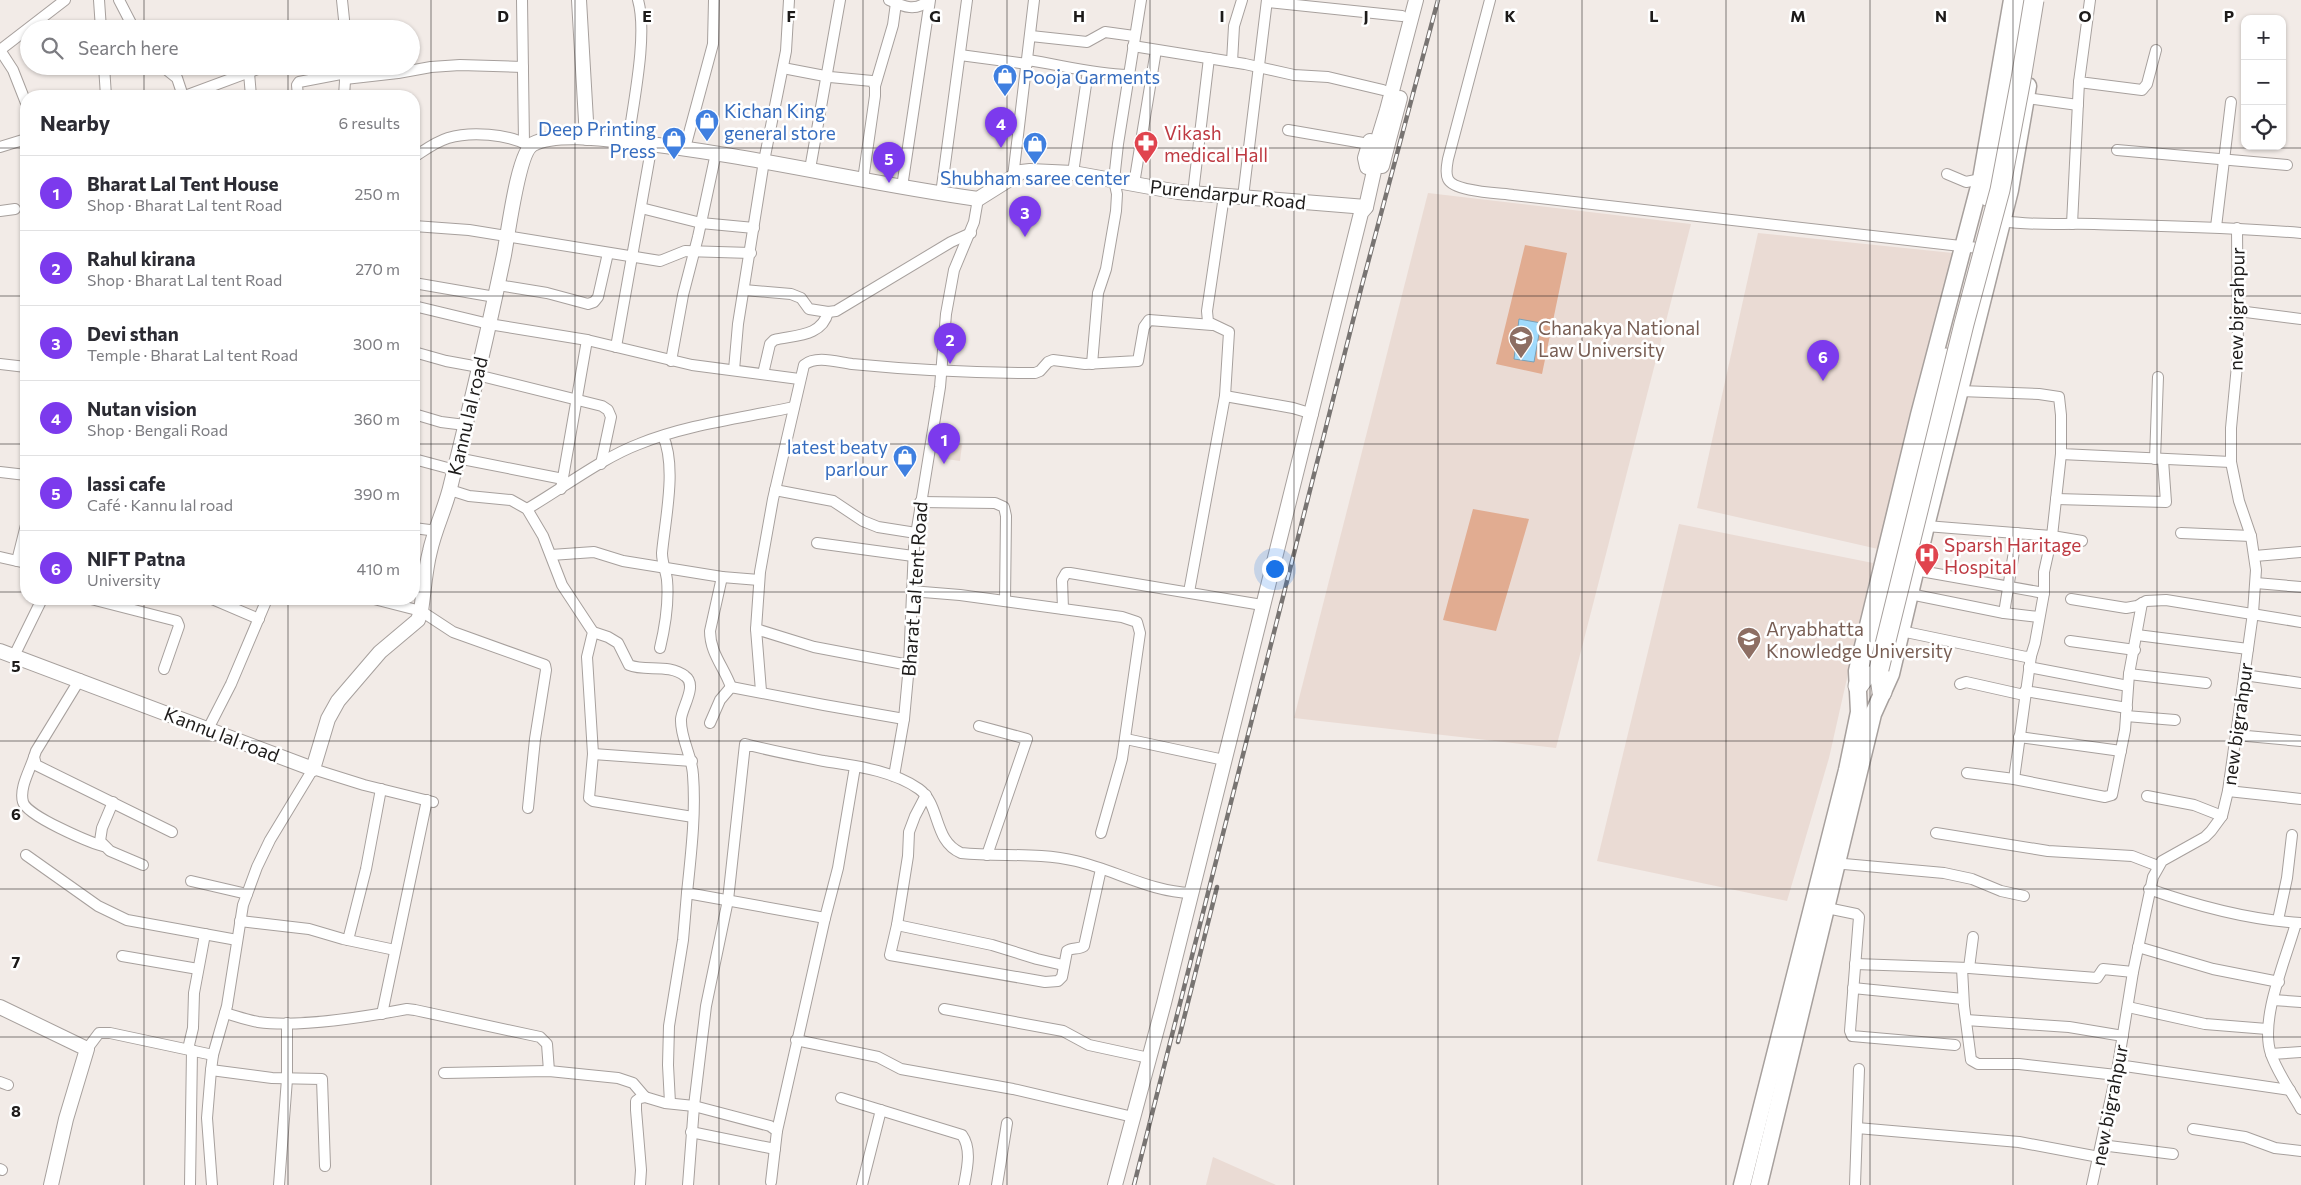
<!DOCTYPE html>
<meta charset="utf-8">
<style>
body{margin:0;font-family:Commissioner,sans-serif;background:#f7f7f7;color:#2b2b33}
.controls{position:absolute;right:15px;top:15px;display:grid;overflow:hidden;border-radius:10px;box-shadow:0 1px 4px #0004}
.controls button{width:45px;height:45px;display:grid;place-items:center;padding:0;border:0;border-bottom:1px solid #e1e1e2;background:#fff;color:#2b2b33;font:25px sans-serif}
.you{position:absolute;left:1274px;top:568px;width:18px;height:18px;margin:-12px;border:4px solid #fff;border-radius:50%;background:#1a73e8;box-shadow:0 0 0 8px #1a73e833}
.badge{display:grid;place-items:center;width:32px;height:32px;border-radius:50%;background:#7c3aed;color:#fff;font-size:16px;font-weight:700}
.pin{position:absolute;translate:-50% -41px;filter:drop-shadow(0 1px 2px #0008)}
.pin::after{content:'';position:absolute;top:26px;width:18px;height:15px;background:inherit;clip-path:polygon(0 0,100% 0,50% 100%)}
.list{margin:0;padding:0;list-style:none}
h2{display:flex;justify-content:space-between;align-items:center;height:65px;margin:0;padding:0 20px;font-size:21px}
h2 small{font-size:16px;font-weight:400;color:#7c7c81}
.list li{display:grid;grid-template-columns:32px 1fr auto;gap:15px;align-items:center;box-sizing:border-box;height:75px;padding:0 20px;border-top:1px solid #e1e1e2}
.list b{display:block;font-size:19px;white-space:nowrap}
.list p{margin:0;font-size:16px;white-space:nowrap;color:#7c7c81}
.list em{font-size:16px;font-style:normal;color:#7c7c81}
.icon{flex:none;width:28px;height:28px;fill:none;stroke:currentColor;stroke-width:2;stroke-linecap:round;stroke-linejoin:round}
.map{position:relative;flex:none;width:2301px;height:1185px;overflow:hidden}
.search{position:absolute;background:#fff;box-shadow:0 1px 4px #0004;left:20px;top:20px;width:400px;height:55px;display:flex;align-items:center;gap:12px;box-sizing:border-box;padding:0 18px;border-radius:28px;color:#7c7c81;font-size:19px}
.panel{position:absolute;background:#fff;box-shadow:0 1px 4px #0004;left:20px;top:90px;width:400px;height:515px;border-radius:20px}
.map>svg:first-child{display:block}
.built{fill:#eadbd4}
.green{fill:#e1ac91}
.water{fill:#a0dafc;stroke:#79a1b8}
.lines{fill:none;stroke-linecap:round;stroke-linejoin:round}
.street-casing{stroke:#a7a09d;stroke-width:12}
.secondary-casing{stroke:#a7a09d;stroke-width:16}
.primary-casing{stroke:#a7a09d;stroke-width:19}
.highway-casing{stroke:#a7a09d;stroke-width:21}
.street{stroke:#fff;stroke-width:10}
.secondary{stroke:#fff;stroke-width:14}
.primary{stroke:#fff;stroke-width:16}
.highway{stroke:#fff;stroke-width:19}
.rail-casing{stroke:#787472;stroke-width:4.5}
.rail{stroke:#fff;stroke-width:2.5;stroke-dasharray:8;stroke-linecap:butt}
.highway-bridge-casing{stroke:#a7a09d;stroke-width:21;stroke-linecap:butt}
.highway-bridge{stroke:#fff;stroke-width:19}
.grid{fill:none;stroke:#1d1b1a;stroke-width:1;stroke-opacity:0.55}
.labels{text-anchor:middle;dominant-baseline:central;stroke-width:5;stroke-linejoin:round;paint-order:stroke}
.shop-label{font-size:19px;fill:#366cbe;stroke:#fff;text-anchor:start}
.health-label{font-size:19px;fill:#be3a42;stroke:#fff;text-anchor:start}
.street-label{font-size:19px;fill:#1d1b1a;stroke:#fff}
.education-label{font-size:19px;fill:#785e54;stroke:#fff;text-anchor:start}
.grid-label{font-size:16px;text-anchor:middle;font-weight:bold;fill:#1d1b1a;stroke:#fff;stroke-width:5;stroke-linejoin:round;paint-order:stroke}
</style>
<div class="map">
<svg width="2301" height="1185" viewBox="0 0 2301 1185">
<rect width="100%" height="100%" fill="#f2ebe7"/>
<g class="built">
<polygon points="1428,193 1691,224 1556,748 1294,718"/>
<polygon points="1758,233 1953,253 1878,549 1697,508"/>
<polygon points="940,442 962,445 960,461 939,458"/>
<polygon points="1679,524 1873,563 1829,758 1787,901 1597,861"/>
<polygon points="1213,1157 1276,1185 1206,1185"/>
</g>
<g class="green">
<polygon points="1525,245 1567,253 1542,374 1496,364"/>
<polygon points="1473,509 1529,519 1496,631 1443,620"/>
</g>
<polygon class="water" points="1519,319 1541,323 1534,362 1514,359"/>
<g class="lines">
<defs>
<g id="street">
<polyline points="99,0 101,29"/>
<polyline points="119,0 134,29"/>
<polyline points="342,0 345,29"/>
<polyline points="522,0 524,143"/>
<path d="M889 0C904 7 916 12 929 0"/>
<path d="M1490 0 1448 159C1447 165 1445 173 1448 179 1454 192 1499 193 1513 195L1987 249"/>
<polyline points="2090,0 2079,82 2142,90 2147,84 2156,50"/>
<polyline points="1267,2 1402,16"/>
<polyline points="1031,36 1087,42 1105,32 1134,36"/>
<polyline points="1133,46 1245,64 1294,75 1328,77 1383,90"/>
<polyline points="0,50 65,0"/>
<polyline points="0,50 13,70 26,103"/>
<polyline points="960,55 1027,64"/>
<path d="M1028 60C1061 65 1094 74 1128 75"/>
<polyline points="1232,62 1234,26 1242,0"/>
<polyline points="104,66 106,96"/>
<polyline points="162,66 177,78 183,96"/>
<polyline points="783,68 830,77 872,81 875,86 875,96 863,180"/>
<polyline points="249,73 251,96"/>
<polyline points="345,79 398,73 431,67 460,65 523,67"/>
<polyline points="875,86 893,25 896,3"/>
<polyline points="185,96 266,66"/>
<polyline points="298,96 297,85 299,82 346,73"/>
<polyline points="344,96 346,66"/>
<polyline points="2026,98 2078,105"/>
<polyline points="1288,130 1369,144"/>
<path d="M628 142C633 104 648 35 638 0"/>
<polyline points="0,147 26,139"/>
<polyline points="685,148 713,44 714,0"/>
<polyline points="2117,150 2287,165"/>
<path d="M414 157C425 150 435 142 448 138 471 131 507 134 528 145"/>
<polyline points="810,169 840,0"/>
<polyline points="1073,173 1088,71"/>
<polyline points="1947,174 1966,182 1981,179"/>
<polyline points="1013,177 1034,0"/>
<polyline points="1134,184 1156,50"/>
<polyline points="902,187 930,0"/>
<polyline points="1193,193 1209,58"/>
<polyline points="941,194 967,0"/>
<polyline points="1243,197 1267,0"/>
<polyline points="641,208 701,223 754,228"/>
<polyline points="0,211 15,209"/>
<path d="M2003 221C2033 226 2063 223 2094 224 2163 226 2232 227 2301 233"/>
<polyline points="2072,224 2079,82"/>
<polyline points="414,226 469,230 660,261 685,251 751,253"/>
<polyline points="2216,227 2231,102"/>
<polyline points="414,283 495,297"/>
<polyline points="498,285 547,293 588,304 594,302 598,297 608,253"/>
<polyline points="744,290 791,294 801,298 809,309 828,312 836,311 951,242 971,233"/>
<polyline points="414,306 489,324 587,340 692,365 799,379"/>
<polyline points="2238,311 2301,319"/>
<polyline points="616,347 652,144"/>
<polyline points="414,352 446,361 479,367"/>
<polyline points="671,361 683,295 698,237 716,153"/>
<polyline points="0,364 26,367"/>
<polyline points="1092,364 1098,293 1106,269 1116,211 1117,194 1114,180 1118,144 1141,0"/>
<polyline points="734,370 738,324 764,161 786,51 789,0"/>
<path d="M763 374 770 344 774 340C794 335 822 337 828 312"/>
<polyline points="477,375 602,406 608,410 611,417 601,464"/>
<polyline points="1960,391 2039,394 2059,397 2061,415 2061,454 2231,462"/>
<polyline points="1225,396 1293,408 1313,414"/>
<polyline points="414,414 441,422 465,425"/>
<polyline points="457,458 563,479"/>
<polyline points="414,459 455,470"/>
<polyline points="2155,459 2158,377"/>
<polyline points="0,472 26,475"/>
<polyline points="561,489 587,340"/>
<polyline points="450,490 469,496 511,500 527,509 543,536 562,585 593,632 587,657 593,754 589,798 593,801 693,817"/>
<polyline points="775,490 833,501 863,521 878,527 916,533"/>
<polyline points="2056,499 2166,502 2163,460"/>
<polyline points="920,502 995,503 1004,507 1006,516 1005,601"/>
<path d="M527 509C563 488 602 458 639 444 688 424 743 418 794 407"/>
<polyline points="1926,526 2052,536 2082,541"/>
<polyline points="414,528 437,531"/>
<polyline points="2181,533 2251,536"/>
<polyline points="817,543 913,556"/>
<path d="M551 555 594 552 623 561 722 577 710 631C710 653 724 667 731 687"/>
<polyline points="2255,556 2301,552"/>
<polyline points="0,557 26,563"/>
<polyline points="17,561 26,525"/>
<polyline points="1915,570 2044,593"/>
<polyline points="414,572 426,574"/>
<polyline points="722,577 759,580"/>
<polyline points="2256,583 2301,587"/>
<polyline points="911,591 960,595 1122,617 1137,622 1140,633 1122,759 1101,833"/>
<polyline points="1189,592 1225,396 1229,332 1208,322 1207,311 1224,196"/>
<polyline points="1910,594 2004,613 2039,617"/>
<polyline points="91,599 177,621 179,626 164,669"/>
<polyline points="212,599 259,619"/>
<polyline points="374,599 421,611 453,632 545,665 546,670 535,739 528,808"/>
<polyline points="2071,599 2126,608 2137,606 2146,601 2166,600 2301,622"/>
<polyline points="1063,609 1062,580 1066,573 1070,573 1262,605"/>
<polyline points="2004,613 2017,533"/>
<polyline points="756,629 814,647 909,665"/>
<polyline points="1901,631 2026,657 2031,656 2035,643 2044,593 2044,572 2052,536 2061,454"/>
<path d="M593 632 608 637 618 643 629 665C645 672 669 663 685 676 698 685 682 707 681 719 680 738 692 755 693 775 696 814 691 854 687 893L825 918 838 868 855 767"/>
<polyline points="2137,635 2248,649"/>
<polyline points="2070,641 2135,650"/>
<path d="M660 648C665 627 669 602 667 580 666 571 662 563 662 553 665 520 677 467 663 436"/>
<polyline points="14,656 42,599"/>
<polyline points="2029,667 2128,686"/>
<polyline points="2129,674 2206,683"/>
<polyline points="2244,675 2301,683"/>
<polyline points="80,679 36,751 34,757 36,765 172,832"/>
<polyline points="1960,684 1966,682 2024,695"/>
<path d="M761 691 756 629 760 572 773 499 804 365C816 355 837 362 852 364 913 370 974 373 1035 373L1040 371 1048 362 1053 360 1085 364 1138 361 1144 327 1149 320 1212 325"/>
<polyline points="2025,691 2127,708"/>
<polyline points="2126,716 2175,720"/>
<polyline points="710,723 720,700 731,687 824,705 904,719"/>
<polyline points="979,726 1027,739 987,855"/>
<polyline points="208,729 231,684 267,599"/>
<polyline points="2236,735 2301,741"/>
<polyline points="2019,737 2121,751"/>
<polyline points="1126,739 1224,760"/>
<polyline points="593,754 692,761"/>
<path d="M34 757C30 770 19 788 23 802 27 816 89 842 103 846"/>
<polyline points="1967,773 2014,779 2105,797 2112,795 2125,730 2129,674 2142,603"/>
<polyline points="894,776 904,719 909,665 914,547 940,387 946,314 954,270 974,222 978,199"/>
<polyline points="2014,779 2031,656"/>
<polyline points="2228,791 2301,799"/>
<path d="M926 795 915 816 909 832 908 856 897 925 890 955 1045 982 1058 981 1062 977 1067 951C1072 947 1078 950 1084 946L1101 869"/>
<polyline points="2147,796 2194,805 2222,816"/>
<polyline points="113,802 102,828 100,841 110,851 143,865"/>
<polyline points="1936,833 2048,851 2132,856 2158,866"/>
<polyline points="26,855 98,906 127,920 237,940"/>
<polyline points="1833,863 1944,873 1972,879 2001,891 2024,896"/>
<polyline points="191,881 247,894"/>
<path d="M2149 889C2197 906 2250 920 2301 923"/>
<polyline points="1827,908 1856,914 1859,917 1850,1031 1852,1036 1955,1045"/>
<polyline points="2278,920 2287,878 2292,835"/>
<polyline points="240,921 309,929 343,939 395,950"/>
<path d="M2296 923C2286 959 2259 1020 2271 1054 2278 1074 2291 1091 2301 1109"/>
<polyline points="897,925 992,945 1037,959 1063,965"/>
<polyline points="348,940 366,869 381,789"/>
<polyline points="2138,947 2213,969 2279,982"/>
<polyline points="122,956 198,969"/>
<polyline points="1855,964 1969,968 2097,978 2103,969 2133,972"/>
<polyline points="1962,968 1964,1006 1971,1060 1978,1064 2019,1064 2116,1075"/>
<polyline points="1969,968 1973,937"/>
<polyline points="1853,988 1963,999"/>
<polyline points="2273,1000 2301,1002"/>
<polyline points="2128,1007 2205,1024 2267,1029"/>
<polyline points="944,1009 1063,1031 1089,1045 1149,1058"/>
<path d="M225 1013C236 1016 247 1020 258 1022 301 1028 365 1017 407 1009L415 1010 540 1037 547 1044 549 1071"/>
<polyline points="382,1014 427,800"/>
<polyline points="1966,1020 2069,1027 2123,1036"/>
<polyline points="796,1040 878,1057 901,1069 1013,1089 1133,1117"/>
<polyline points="87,1049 99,1033 110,1033 213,1055"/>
<polyline points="188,1049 193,1028 194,993 205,934"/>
<polyline points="2271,1054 2301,1052"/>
<polyline points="2118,1065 2290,1090"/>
<polyline points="211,1070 272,1078 322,1079 325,1166"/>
<polyline points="444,1073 549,1071 618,1078 633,1083 645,1097"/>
<polyline points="0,1082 8,1085"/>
<path d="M841 1098 962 1135C972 1149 967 1169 964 1185"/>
<polyline points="670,1103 668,1065 669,1026 683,940 687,893"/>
<polyline points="1857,1128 2019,1142 2099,1157"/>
<polyline points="2193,1129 2245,1137 2275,1148 2301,1151"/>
<polyline points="777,1131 825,918"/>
<polyline points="691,1132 775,1149"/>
<polyline points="2101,1145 2173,1154"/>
<polyline points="0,1169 2,1170"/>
<polyline points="190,1185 192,1050"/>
<polyline points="212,1185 207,1118 211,1070 213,1055 227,1006 243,905 257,867 270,840 313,769 364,785 433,802"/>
<polyline points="279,1185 287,1079 287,1023"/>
<polyline points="640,1185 641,1170 636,1110 636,1101 640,1098 645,1097 665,1103 694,1106 770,1126 777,1131 771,1182"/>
<path d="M688 1185 694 1106 706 1006 728 900 745 744C771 751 798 756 824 761 855 766 892 770 919 789 941 805 933 841 961 853 1000 857 1038 852 1076 861 1115 870 1151 892 1191 893"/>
<polyline points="862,1185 881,1110"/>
<polyline points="997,1185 1007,1123"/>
<polyline points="1855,1185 1859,1069"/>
<polyline points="2092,1185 2118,1065 2133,972 2153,877 2162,861 2205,837 2211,831 2222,816 2228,791 2253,613 2256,570 2251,536 2239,501 2231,462 2231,428 2238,355 2237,228"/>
</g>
<g id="secondary">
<polyline points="579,0 587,138"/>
<polyline points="1371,152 1376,146 1387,110 1416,0"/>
<polyline points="1382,166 1400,98"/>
<polyline points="1367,167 1365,158 1370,141"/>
<path d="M0 651 313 769 328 719 338 701 380 652 418 620 421 611C424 591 425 570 430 551 435 528 446 507 451 484 470 408 488 332 504 255 508 235 518 152 533 144 556 132 606 139 631 142 748 154 862 183 978 199L1021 172 1030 171 1073 173 1178 192 1366 207"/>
<polyline points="0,1007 87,1049 66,1119 51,1185"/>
<polyline points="1115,1185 1164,1003 1361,213 1366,207 1378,153 1376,146"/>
</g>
<g id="primary">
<polyline points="1742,1185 1847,770 1859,712 1857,671 1919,415 1981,179 2012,0"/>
<polyline points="1759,1185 1873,714 1891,674 1926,526 2010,190 2028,86"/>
</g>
<g id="highway">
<polyline points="1989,197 2023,0"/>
<polyline points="1879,669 1882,692"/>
<polyline points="1858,686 1872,667 1897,554 1946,358"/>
</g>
</defs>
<use href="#street" class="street-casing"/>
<use href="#secondary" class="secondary-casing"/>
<use href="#primary" class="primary-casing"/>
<use href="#highway" class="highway-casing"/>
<use href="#street" class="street"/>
<use href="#secondary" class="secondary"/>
<use href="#primary" class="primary"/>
<use href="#highway" class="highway"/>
<defs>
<g id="rail">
<polyline points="1178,1042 1217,887"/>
<polyline points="1134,1185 1362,285 1438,0"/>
</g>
</defs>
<use href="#rail" class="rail-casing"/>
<use href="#rail" class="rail"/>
<defs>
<polyline id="highway-bridge" points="1879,669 1964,324 2000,190 2021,79 2034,0"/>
</defs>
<use href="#highway-bridge" class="highway-bridge-casing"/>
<use href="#highway-bridge" class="highway-bridge"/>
</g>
<path class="grid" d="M144 0V29M288 0V29M431 0V1185M575 0V1185M719 0V1185M863 0V1185M1007 0V1185M1150 0V1185M1294 0V1185M1438 0V1185M1582 0V1185M1726 0V1185M1870 0V1185M2013 0V1185M2157 0V1185M144 66V96M288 66V96M0 148H26M414 148H2301M0 296H26M414 296H2301M0 444H26M414 444H2301M0 592H26M414 592H2301M144 599V1185M288 599V1185M0 741H2301M0 889H2301M0 1037H2301"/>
<defs>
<symbol id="shop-pin" viewBox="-11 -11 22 30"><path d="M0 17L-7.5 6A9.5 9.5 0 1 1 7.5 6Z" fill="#3f7fe0" stroke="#fff"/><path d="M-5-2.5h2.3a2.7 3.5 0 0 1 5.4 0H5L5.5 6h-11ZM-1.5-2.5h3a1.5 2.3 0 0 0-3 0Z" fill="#fff"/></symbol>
<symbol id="pharmacy-pin" viewBox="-11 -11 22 30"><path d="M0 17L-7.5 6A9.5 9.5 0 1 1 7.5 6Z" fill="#e0444e" stroke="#fff"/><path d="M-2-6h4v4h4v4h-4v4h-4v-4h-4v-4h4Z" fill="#fff"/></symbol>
<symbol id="university-pin" viewBox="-11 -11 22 30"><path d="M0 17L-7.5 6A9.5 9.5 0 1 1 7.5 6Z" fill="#8d6e63" stroke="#fff"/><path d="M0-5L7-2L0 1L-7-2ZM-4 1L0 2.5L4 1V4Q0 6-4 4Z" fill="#fff"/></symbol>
<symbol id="hospital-pin" viewBox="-11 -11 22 30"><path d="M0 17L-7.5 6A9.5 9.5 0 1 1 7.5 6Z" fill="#e0444e" stroke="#fff"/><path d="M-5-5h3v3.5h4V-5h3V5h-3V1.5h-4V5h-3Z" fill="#fff"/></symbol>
</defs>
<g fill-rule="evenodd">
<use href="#shop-pin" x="991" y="62" width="28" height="38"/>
<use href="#shop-pin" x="693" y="107" width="28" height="38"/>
<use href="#shop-pin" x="660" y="125" width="28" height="38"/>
<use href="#pharmacy-pin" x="1132" y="129" width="28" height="38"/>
<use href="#shop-pin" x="1021" y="130" width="28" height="38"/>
<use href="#university-pin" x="1507" y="324" width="28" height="38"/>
<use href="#shop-pin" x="891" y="443" width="28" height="38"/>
<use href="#hospital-pin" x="1913" y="541" width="28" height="38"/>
<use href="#university-pin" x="1735" y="625" width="28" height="38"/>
</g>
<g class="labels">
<g class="shop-label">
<text x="1022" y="76">Pooja Garments</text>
<text x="724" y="110">Kichan King<tspan x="724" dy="22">general store</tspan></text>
<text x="656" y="128" text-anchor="end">Deep Printing<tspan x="656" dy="22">Press</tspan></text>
<text x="1035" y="177" text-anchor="middle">Shubham saree center</text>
<text x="888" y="446" text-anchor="end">latest beaty<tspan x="888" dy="22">parlour</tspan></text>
</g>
<g class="health-label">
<text x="1164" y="132">Vikash<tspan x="1164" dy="22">medical Hall</tspan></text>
<text x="1944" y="544">Sparsh Haritage<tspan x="1944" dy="22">Hospital</tspan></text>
</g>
<g class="street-label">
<text transform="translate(1228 194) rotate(6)">Purendarpur Road</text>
<text transform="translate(2236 309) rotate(-89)">new bigrahpur</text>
<text transform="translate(467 416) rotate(-77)">Kannu lal road</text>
<text transform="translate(914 589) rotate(-86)">Bharat Lal tent Road</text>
<text transform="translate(2237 724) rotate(-82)">new bigrahpur</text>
<text transform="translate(222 734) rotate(21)">Kannu lal road</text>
<text transform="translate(2109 1105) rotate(-79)">new bigrahpur</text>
</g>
<g class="education-label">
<text x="1538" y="327">Chanakya National<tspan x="1538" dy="22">Law University</tspan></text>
<text x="1766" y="628">Aryabhatta<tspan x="1766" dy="22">Knowledge University</tspan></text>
</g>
</g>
<g class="grid-label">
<text x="503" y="22">D</text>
<text x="647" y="22">E</text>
<text x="791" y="22">F</text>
<text x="935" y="22">G</text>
<text x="1079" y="22">H</text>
<text x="1222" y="22">I</text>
<text x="1366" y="22">J</text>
<text x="1510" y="22">K</text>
<text x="1654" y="22">L</text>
<text x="1798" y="22">M</text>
<text x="1941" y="22">N</text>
<text x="2085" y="22">O</text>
<text x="2229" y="22">P</text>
<text x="16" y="672">5</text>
<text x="16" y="820">6</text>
<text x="16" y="968">7</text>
<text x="16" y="1117">8</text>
</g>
</svg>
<div class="controls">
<button>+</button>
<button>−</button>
<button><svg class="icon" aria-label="locate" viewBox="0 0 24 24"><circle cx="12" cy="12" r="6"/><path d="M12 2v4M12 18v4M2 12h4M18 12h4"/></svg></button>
</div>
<div class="you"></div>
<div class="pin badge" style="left:944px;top:464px">1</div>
<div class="pin badge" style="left:950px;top:364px">2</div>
<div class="pin badge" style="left:1025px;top:237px">3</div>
<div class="pin badge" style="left:1001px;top:148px">4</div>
<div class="pin badge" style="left:889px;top:183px">5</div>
<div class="pin badge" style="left:1823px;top:381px">6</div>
<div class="search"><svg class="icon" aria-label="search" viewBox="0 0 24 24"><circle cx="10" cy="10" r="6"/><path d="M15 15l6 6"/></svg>Search here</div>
<section class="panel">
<h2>Nearby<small>6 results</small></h2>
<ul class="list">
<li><span class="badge">1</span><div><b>Bharat Lal Tent House</b><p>Shop · Bharat Lal tent Road</p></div><em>250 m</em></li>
<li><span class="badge">2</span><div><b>Rahul kirana</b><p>Shop · Bharat Lal tent Road</p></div><em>270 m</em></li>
<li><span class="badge">3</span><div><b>Devi sthan</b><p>Temple · Bharat Lal tent Road</p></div><em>300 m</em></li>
<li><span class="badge">4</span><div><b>Nutan vision</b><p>Shop · Bengali Road</p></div><em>360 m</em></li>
<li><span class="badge">5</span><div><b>lassi cafe</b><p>Café · Kannu lal road</p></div><em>390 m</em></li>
<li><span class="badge">6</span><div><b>NIFT Patna</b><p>University</p></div><em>410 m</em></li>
</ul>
</section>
</div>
